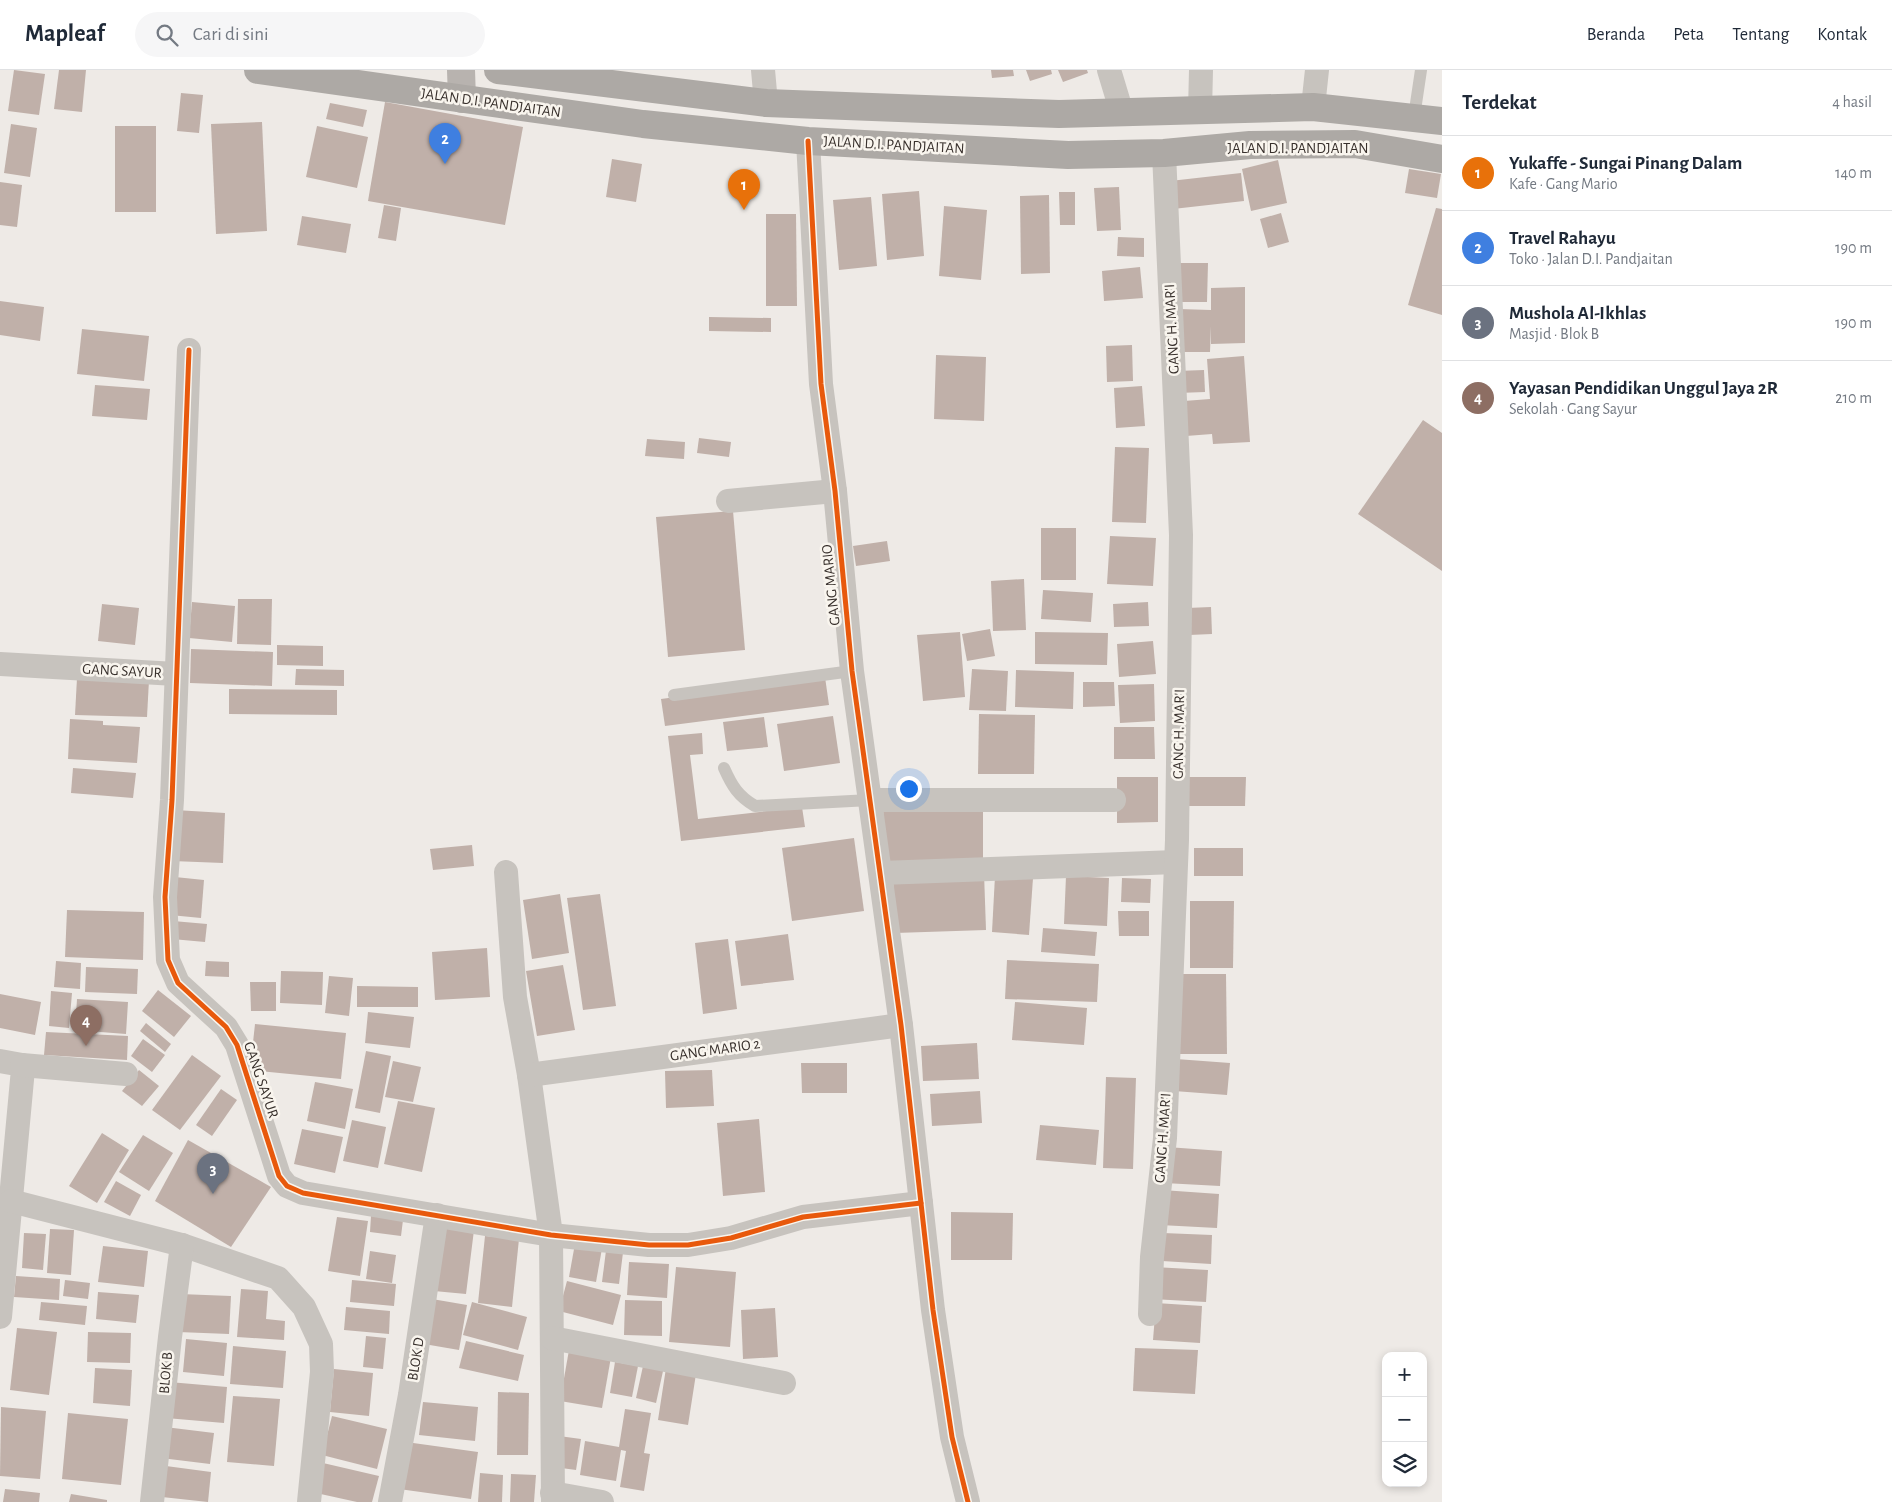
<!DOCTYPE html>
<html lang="id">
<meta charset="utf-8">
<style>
body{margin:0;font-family:"Alegreya Sans",sans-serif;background:#f6f6f7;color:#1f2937}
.controls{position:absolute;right:15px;bottom:15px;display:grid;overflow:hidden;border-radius:10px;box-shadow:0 2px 8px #0003}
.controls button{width:45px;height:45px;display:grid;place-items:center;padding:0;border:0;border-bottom:1px solid #e0e1e3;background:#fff;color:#1f2937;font:25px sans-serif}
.you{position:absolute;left:908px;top:718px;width:18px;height:18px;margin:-12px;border:4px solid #fff;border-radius:50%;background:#1a73e8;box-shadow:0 0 0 8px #1a73e833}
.badge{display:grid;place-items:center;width:32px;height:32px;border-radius:50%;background:#78716d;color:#fff;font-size:16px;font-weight:700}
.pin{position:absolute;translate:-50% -41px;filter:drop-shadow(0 1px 2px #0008)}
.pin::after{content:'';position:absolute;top:26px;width:18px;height:15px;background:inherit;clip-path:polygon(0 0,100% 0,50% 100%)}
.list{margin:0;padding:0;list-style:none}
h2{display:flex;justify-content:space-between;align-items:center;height:65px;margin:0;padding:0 20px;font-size:21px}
h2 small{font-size:16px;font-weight:400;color:#747a83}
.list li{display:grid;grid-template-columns:32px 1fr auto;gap:15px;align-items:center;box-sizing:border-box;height:75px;padding:0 20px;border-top:1px solid #e0e1e3}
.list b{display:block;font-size:19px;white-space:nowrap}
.list p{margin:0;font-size:16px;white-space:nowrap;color:#747a83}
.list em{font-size:16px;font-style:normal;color:#747a83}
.icon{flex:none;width:28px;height:28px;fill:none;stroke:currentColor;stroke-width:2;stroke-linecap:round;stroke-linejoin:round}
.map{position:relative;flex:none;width:1442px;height:1432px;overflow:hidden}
header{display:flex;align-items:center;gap:30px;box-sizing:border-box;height:70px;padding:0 25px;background:#fff;border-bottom:1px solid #e0e1e3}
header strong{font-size:24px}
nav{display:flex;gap:28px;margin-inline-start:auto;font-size:18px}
.search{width:350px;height:45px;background:#f6f6f7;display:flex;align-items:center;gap:12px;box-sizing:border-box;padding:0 18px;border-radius:28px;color:#747a83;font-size:19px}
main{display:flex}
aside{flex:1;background:#fff}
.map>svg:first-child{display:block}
.building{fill:#c0b0a9}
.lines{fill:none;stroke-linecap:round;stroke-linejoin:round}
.lane{stroke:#c7c3be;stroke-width:12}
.street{stroke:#c7c3be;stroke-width:24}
.secondary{stroke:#b8b3af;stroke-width:28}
.highway{stroke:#ada9a5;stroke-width:28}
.cycleway-casing{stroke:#f9f5ee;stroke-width:8}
.cycleway{stroke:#e8590c;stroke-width:5}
.labels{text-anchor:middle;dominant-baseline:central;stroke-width:5;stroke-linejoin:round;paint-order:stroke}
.street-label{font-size:15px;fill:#38302c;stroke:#f9f5ee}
</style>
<header>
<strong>Mapleaf</strong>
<div class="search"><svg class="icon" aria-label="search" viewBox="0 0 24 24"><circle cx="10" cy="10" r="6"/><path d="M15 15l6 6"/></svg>Cari di sini</div>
<nav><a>Beranda</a><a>Peta</a><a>Tentang</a><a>Kontak</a></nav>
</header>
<main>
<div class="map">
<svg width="1442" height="1432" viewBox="0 0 1442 1432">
<rect width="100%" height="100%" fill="#eeeae6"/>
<g class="building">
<polygon points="14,0 45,4 39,45 8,41"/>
<polygon points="59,0 86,0 82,42 54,39"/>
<polygon points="991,0 1013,0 1014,6 992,8"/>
<polygon points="1026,0 1051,0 1052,4 1030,11"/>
<polygon points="1058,0 1087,0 1088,3 1063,12"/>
<polygon points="181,23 203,25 199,63 177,61"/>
<polygon points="385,32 523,57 505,155 368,131"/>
<polygon points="330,33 367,40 363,57 326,49"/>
<polygon points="262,52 267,161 216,164 211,54"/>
<polygon points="11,54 37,58 30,107 4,103"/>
<rect x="115" y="56" width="41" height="86"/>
<polygon points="317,56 368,67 357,118 306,107"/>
<polygon points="612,89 642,94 636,132 606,127"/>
<polygon points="1278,90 1287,133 1251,141 1242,99"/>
<polygon points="1409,99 1441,104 1437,128 1405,123"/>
<polygon points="1241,103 1244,131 1173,139 1170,111"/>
<polygon points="0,112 22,115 17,157 0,155"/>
<polygon points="1119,117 1121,160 1097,161 1094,118"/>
<polygon points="919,121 924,186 887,190 882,124"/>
<polygon points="1059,122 1075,122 1075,155 1060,155"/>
<polygon points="1049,125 1050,203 1021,204 1020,126"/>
<polygon points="871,127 877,196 839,200 833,130"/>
<polygon points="384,135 401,138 396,171 378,168"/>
<polygon points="944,136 987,140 981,210 939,206"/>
<polygon points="1436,138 1442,139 1442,245 1408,235"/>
<polygon points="1281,143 1289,172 1268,178 1260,149"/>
<polygon points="766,144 796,144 797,236 766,236"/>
<polygon points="302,146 351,154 346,183 297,175"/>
<polygon points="1118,167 1144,168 1144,187 1117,186"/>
<polygon points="1177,193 1208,193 1207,232 1177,232"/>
<polygon points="1140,197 1143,228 1104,231 1102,201"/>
<polygon points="1245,217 1245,273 1211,274 1211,256 1210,282 1179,282 1179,239 1211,240 1211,218"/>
<polygon points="0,231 44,237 40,271 0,265"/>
<polygon points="709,247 771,248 771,262 709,261"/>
<polygon points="82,259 149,266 144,311 77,304"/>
<polygon points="1132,275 1133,311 1107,312 1106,276"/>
<polygon points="936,285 986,287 984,351 934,349"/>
<polygon points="1244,286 1250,372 1213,374 1212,364 1186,366 1184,331 1210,329 1207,289"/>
<polygon points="1204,300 1205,322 1178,323 1177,301"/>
<polygon points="95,315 150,319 147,350 92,346"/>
<polygon points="1142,316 1145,356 1116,358 1114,318"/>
<polygon points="1423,350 1442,363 1442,501 1358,444"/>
<polygon points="699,368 731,372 729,387 697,383"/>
<polygon points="647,369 685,372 684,389 645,386"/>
<polygon points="1115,377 1149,378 1146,453 1112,452"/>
<polygon points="733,441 745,580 668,587 656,447"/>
<rect x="1041" y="458" width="35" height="52"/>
<polygon points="1110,466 1156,468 1153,516 1107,514"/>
<polygon points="887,471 890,491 856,496 853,476"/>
<polygon points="1024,509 1026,560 993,561 991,511"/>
<polygon points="1043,520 1093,523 1091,552 1041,549"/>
<polygon points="238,529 272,529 271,575 237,574"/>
<polygon points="192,532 235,536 232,572 189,568"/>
<polygon points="1148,532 1149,556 1114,557 1113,534"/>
<polygon points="102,534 139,538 135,575 98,571"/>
<polygon points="1211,537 1212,564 1189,565 1187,538"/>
<polygon points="990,559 995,586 967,591 962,564"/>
<polygon points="960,562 965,627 923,631 917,565"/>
<polygon points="1035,562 1108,563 1107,595 1035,594"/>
<polygon points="1153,571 1156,604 1119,607 1117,574"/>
<polygon points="277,575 323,576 323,596 277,595"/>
<polygon points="191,579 273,582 272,616 190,613"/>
<polygon points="296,599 344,600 344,616 295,615"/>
<polygon points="972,599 1008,601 1006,641 969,640"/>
<polygon points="1016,600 1074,602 1073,639 1015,637"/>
<polygon points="825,607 829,635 665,656 661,629"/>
<polygon points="77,608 149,610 147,647 75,645"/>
<polygon points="1083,612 1114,612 1115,636 1083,637"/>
<polygon points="1154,614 1155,651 1120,653 1118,615"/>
<polygon points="229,619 337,620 337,645 229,644"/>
<polygon points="979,644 1035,645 1034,704 978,704"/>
<polygon points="833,646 840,693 784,701 777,654"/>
<polygon points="764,647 768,677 727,681 723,652"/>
<polygon points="70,649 103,651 103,655 140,657 137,693 68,689"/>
<polygon points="1114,657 1154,657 1155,689 1114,689"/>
<polygon points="702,663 703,684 690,685 698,749 802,737 805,757 681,771 668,666"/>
<polygon points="73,698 136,703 133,728 71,723"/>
<polygon points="1117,707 1158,707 1158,752 1117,753"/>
<polygon points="1186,707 1246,707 1245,736 1185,736"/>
<polygon points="983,735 983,791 885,793 883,737"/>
<polygon points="175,740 225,743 223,793 172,791"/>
<polygon points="854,768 864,841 792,851 782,778"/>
<polygon points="472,775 474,796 433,800 430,779"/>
<rect x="1194" y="778" width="49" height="28"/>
<polygon points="984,803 986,860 895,863 893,806"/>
<polygon points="995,806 1033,808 1029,865 992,862"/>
<polygon points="1066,806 1109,808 1107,856 1064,854"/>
<polygon points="175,807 204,810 201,848 170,845"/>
<polygon points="1122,808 1151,809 1150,833 1121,832"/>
<polygon points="560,824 569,883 532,889 523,830"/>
<polygon points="600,824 616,936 583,940 567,828"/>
<polygon points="1190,831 1234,831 1233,898 1190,898"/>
<polygon points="67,840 144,842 143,890 65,887"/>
<polygon points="1118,841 1149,841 1149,866 1119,866"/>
<polygon points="173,851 207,854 205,872 172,869"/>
<polygon points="1043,858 1097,862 1095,886 1041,882"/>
<polygon points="788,864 794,910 741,916 735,871"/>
<polygon points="728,869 737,939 703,944 695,873"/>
<polygon points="487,878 490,927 435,930 432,882"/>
<polygon points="1007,890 1099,894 1097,932 1005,929"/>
<polygon points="56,891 81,893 80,919 54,917"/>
<polygon points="206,891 229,892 229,907 205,906"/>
<polygon points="563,895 575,960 537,966 526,901"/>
<polygon points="86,897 138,899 137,924 85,922"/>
<polygon points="281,901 323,902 322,935 280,933"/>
<polygon points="1179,904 1226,904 1227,984 1180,984"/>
<polygon points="329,906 353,908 349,946 325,943"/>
<polygon points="250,912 276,912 276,941 251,941"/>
<polygon points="357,916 418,917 418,937 357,937"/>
<polygon points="158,920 191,946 174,967 142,941"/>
<polygon points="51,921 72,923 69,958 49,956"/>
<polygon points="0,924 41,932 35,965 0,958"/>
<polygon points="77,929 128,932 126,964 75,960"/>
<polygon points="1015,932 1087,938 1084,975 1012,970"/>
<polygon points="368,942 414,947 410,978 365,973"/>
<polygon points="146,953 171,974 165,982 140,961"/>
<polygon points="255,954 346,963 341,1009 250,1000"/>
<polygon points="46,962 128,966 127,990 44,985"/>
<polygon points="143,969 165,985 152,1002 131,986"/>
<polygon points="977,973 979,1009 923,1011 921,976"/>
<polygon points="366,981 391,986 380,1043 355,1038"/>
<polygon points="192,985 221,1006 180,1060 152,1040"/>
<polygon points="1176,989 1230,993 1227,1025 1174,1021"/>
<polygon points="393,991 421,997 413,1032 385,1027"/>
<polygon points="801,993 847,993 847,1023 802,1023"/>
<polygon points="139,1000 159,1016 142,1036 122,1021"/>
<polygon points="712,1000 714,1036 666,1038 665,1001"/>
<polygon points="1106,1007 1136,1008 1133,1099 1103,1098"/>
<polygon points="315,1012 353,1019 345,1059 307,1051"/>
<polygon points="221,1019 237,1030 212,1066 196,1055"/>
<polygon points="980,1021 982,1053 932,1056 930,1024"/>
<polygon points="398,1031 435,1038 422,1102 384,1094"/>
<polygon points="759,1049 765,1122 723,1126 717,1053"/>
<polygon points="352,1050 386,1057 378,1098 343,1091"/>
<polygon points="1040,1055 1099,1060 1096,1095 1036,1090"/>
<polygon points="302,1059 343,1067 335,1103 294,1094"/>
<polygon points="102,1063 129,1080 97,1133 69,1116"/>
<polygon points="143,1065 173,1083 149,1121 119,1102"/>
<polygon points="188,1070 271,1117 231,1177 155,1131"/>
<polygon points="1167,1077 1222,1081 1220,1116 1164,1113"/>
<polygon points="116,1111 141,1125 130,1146 104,1132"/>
<polygon points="1162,1120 1219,1124 1217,1158 1160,1155"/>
<polygon points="951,1142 1013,1143 1012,1190 951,1190"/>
<polygon points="371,1146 403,1150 401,1166 370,1162"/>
<polygon points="337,1147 368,1151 360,1206 328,1201"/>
<polygon points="441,1157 474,1160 466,1224 434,1221"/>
<polygon points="50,1159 74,1160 71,1205 47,1203"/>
<polygon points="24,1163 46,1164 43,1200 22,1198"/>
<polygon points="1163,1163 1212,1165 1211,1194 1162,1191"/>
<polygon points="485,1166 519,1169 512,1237 478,1233"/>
<polygon points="576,1168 603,1173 596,1212 569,1207"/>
<polygon points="607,1173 624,1175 619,1214 602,1212"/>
<polygon points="103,1176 148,1181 144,1217 98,1212"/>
<polygon points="370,1181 396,1185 392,1213 366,1209"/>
<polygon points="629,1192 669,1194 667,1228 627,1225"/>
<polygon points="676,1197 736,1202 730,1277 669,1272"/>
<polygon points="1154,1197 1208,1200 1206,1232 1152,1229"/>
<polygon points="16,1206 60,1209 59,1230 14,1227"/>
<polygon points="65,1210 90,1213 88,1229 63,1226"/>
<polygon points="352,1210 396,1214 394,1236 350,1232"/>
<polygon points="567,1211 621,1225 613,1255 559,1241"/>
<polygon points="241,1219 268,1221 266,1249 285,1251 284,1270 237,1267"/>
<polygon points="98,1222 139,1225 136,1253 96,1249"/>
<polygon points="180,1224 231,1226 229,1264 178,1262"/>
<polygon points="432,1229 467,1235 459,1280 424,1274"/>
<polygon points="625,1230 662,1231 662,1266 624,1265"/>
<polygon points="41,1232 87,1236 85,1255 39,1250"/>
<polygon points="472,1232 527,1247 518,1280 463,1265"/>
<polygon points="1156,1233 1202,1236 1200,1273 1153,1270"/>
<polygon points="346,1237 390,1241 389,1264 344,1260"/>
<polygon points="775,1238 778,1287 743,1289 741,1240"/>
<polygon points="17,1258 57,1262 49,1325 10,1320"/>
<polygon points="88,1262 131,1263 130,1293 87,1292"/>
<polygon points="366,1266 386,1268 383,1299 363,1297"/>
<polygon points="186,1269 227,1273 224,1306 183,1302"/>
<polygon points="466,1271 524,1285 518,1311 459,1298"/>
<polygon points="233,1276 286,1281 283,1318 230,1314"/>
<polygon points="1135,1278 1198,1280 1195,1324 1133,1321"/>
<polygon points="569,1280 611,1287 602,1338 560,1331"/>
<polygon points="615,1292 638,1296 632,1327 610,1323"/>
<polygon points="643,1296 663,1301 656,1333 636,1328"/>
<polygon points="95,1298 132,1300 130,1336 93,1333"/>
<polygon points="666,1298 696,1304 688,1355 658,1350"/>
<polygon points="334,1299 373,1303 369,1346 330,1342"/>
<polygon points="169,1312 227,1317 224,1353 166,1348"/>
<polygon points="498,1322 529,1323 528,1385 497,1385"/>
<polygon points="233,1326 280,1329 274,1396 227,1392"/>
<polygon points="423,1332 478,1337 475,1371 419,1365"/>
<polygon points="1,1337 46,1341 40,1409 0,1406"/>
<polygon points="625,1339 651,1343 644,1383 650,1384 644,1421 620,1417 626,1381 621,1380 616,1411 580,1405 585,1371 619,1377"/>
<polygon points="68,1343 128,1349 121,1415 62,1409"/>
<polygon points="332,1346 387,1359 377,1399 322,1385"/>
<polygon points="165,1357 214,1363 210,1394 161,1388"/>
<polygon points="559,1366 581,1369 576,1400 554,1397"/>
<polygon points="406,1372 478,1382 471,1429 399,1419"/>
<polygon points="323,1393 379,1406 372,1432 357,1432 316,1423"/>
<polygon points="166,1396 211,1402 208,1432 162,1427"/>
<polygon points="480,1403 503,1405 502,1432 478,1432"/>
<polygon points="511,1404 536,1405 534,1432 510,1432"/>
<polygon points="5,1419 40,1423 39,1432 3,1432"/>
<polygon points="71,1424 107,1430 107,1432 69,1432"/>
</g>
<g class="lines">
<g class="lane">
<polyline points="1414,47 1421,0"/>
<polyline points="674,625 852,601"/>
<path d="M724 698C732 716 738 726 755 736L870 730"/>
</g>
<g class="street">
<polyline points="763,0 766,33"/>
<polyline points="1109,0 1122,43"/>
<polyline points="1313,37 1317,0"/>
<polyline points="1200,41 1201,0"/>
<polyline points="808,71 821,314 835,421 852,601 901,955 933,1240 952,1367 968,1432"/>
<polyline points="189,280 172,730 165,827 168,890 178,913 226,957 237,975 279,1106 287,1116 303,1123 551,1165 649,1175 688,1175 731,1168 803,1147 921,1133"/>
<polyline points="728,431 835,421"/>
<polyline points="0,594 176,604"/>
<polyline points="870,730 1114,730"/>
<polyline points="506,802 515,927 529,1005 551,1165 553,1432"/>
<polyline points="881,803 1176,792"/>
<polyline points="0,991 22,995 23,999 0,1247"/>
<polyline points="22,995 126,1004"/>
<polyline points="529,1005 901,955"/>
<polyline points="11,1131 182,1175 278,1208 304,1237 321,1274 322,1302 309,1432"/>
<polyline points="1150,1244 1152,1187 1165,1068 1177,770 1181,465 1164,83"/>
<polyline points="552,1268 784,1313"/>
<polyline points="552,1423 602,1432"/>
<polyline points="152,1432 170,1267 182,1175"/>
<polyline points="390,1432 410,1325 437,1145"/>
</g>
<polyline class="secondary" points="461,0 462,29"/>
<g class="highway">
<polyline points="258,0 643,54 808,71 1068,85 1164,83 1250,75 1355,74 1442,89"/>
<polyline points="498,0 766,33 1059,44 1313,37 1442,51"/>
</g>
<defs>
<g id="cycleway">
<polyline points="808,71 821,314 835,421 852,601 901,955 933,1240 952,1367 968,1432"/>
<polyline points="189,280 172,730 165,827 168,890 178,913 226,957 237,975 279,1106 287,1116 303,1123 551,1165 649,1175 688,1175 731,1168 803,1147 921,1133"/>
</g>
</defs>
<use href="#cycleway" class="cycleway-casing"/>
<use href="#cycleway" class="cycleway"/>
</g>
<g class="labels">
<g class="street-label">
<text transform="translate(491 33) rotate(8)">JALAN D.I. PANDJAITAN</text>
<text transform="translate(894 75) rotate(3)">JALAN D.I. PANDJAITAN</text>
<text x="1298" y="78">JALAN D.I. PANDJAITAN</text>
<text transform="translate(1172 259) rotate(-93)">GANG H. MAR'I</text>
<text transform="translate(831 515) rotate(-96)">GANG MARIO</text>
<text transform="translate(122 601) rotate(3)">GANG SAYUR</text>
<text transform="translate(1179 664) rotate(-89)">GANG H. MAR'I</text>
<text transform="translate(715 980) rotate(-8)">GANG MARIO 2</text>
<text transform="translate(261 1010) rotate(71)">GANG SAYUR</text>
<text transform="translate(1163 1068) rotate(-86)">GANG H. MAR'I</text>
<text transform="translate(416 1289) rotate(-81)">BLOK D</text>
<text transform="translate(166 1303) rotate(-85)">BLOK B</text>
</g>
</g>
</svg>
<div class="controls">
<button>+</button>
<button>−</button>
<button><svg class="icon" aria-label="layers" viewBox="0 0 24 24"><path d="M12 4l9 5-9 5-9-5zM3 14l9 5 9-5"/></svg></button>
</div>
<div class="you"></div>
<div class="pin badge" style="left:744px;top:140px;background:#e8710a">1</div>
<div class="pin badge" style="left:445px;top:94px;background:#3f7fe0">2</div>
<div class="pin badge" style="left:213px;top:1124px;background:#6b7280">3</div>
<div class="pin badge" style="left:86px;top:976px;background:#8d6e63">4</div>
</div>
<aside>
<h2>Terdekat<small>4 hasil</small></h2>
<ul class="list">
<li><span class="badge" style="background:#e8710a">1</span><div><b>Yukaffe - Sungai Pinang Dalam</b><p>Kafe · Gang Mario</p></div><em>140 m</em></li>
<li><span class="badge" style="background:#3f7fe0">2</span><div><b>Travel Rahayu</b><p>Toko · Jalan D.I. Pandjaitan</p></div><em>190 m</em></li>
<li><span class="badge" style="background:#6b7280">3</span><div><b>Mushola Al-Ikhlas</b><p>Masjid · Blok B</p></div><em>190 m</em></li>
<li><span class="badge" style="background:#8d6e63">4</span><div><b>Yayasan Pendidikan Unggul Jaya 2R</b><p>Sekolah · Gang Sayur</p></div><em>210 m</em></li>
</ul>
</aside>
</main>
